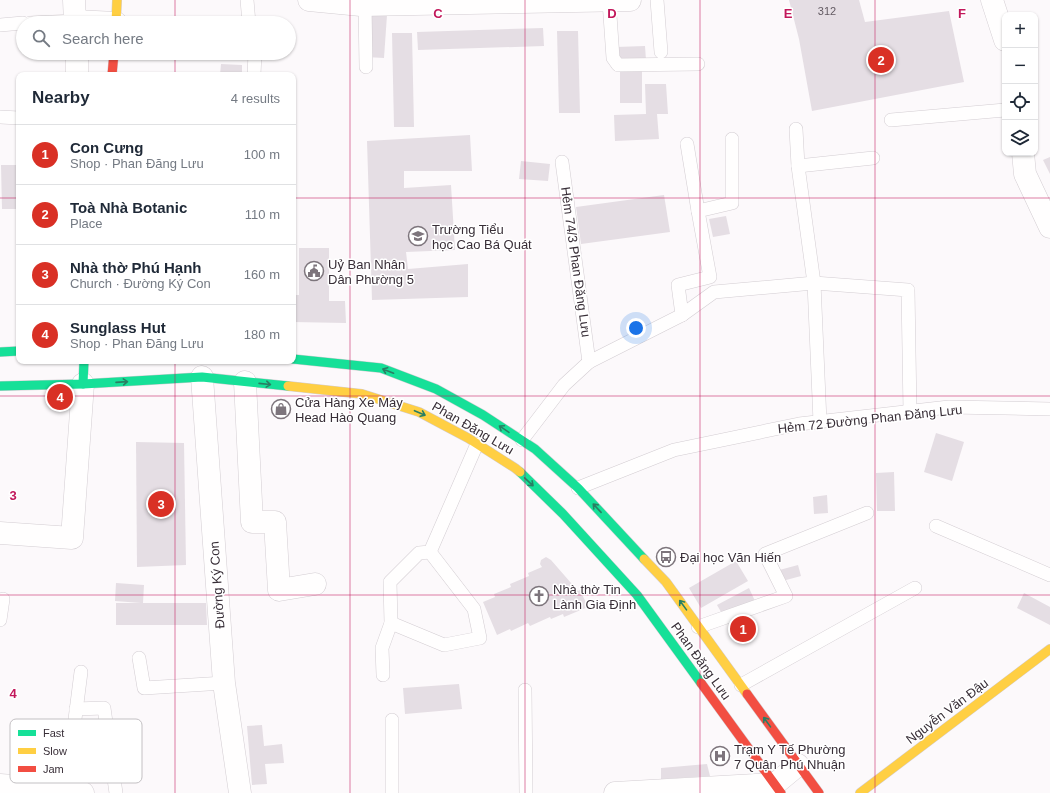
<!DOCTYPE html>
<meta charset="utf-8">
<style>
body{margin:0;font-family:Arial,sans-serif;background:#f2f2f3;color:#1f2937}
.controls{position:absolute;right:12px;top:12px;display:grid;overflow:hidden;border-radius:8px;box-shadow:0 1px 3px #0004}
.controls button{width:36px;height:36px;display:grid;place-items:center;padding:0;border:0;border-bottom:1px solid #e0e1e3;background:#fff;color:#1f2937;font:20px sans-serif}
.you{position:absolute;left:636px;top:328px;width:14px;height:14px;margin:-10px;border:3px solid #fff;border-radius:50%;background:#1a73e8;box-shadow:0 0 0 6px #1a73e833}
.badge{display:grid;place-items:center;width:26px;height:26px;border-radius:50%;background:#d93025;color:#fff;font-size:13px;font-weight:700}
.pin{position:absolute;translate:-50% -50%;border:2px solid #fff;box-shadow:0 1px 4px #0006}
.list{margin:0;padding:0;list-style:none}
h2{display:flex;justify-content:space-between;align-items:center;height:52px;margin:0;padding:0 16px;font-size:17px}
h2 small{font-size:13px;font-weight:400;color:#747a83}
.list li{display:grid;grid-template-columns:26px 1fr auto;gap:12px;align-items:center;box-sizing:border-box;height:60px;padding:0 16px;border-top:1px solid #e0e1e3}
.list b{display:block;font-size:15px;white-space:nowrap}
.list p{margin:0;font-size:13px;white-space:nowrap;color:#747a83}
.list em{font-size:13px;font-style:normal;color:#747a83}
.icon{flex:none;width:22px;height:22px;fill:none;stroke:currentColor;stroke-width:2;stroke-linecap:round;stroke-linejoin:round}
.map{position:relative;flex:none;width:1050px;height:793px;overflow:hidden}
.search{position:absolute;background:#fff;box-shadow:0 1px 3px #0004;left:16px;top:16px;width:280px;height:44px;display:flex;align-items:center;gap:10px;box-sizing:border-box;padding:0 14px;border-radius:22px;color:#747a83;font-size:15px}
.panel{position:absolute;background:#fff;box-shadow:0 1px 3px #0004;left:16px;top:72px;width:280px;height:292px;border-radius:8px}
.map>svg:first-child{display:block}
.building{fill:#e5dee4}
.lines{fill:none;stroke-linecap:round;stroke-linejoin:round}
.lane-casing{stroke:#d3cdd2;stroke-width:14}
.street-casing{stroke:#d3cdd2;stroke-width:23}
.fast-casing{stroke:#d3cdd2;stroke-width:10}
.slow-casing{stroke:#d3cdd2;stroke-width:10}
.jam-casing{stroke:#d3cdd2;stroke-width:10}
.lane{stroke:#fffefe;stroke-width:13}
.street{stroke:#fffefe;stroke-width:22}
.fast{stroke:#16e098;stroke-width:9}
.slow{stroke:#ffcf43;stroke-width:9}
.jam{stroke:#f24e42;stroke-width:9}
.oneway{stroke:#297e63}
.grid{fill:none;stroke:#c2185b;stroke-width:1;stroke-opacity:0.55}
.labels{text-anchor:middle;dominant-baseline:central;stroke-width:3;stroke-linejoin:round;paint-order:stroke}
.number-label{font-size:11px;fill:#635a62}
.poi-label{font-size:13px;fill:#382e37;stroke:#fff;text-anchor:start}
.street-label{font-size:13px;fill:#382e37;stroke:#fff}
.key{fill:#fff;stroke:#c3c0c3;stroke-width:1}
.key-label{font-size:11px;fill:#382e37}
.grid-label{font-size:13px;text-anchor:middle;font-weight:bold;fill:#c2185b;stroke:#fff;stroke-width:3;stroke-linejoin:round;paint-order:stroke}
</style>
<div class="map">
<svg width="1050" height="793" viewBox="0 0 1050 793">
<rect width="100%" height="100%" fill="#fcf9fb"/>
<g class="building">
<polygon points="789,0 859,0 865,22 949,11 964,82 812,111 799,39"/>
<polygon points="370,14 387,15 384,58 366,57"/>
<polygon points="543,28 544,46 418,50 417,32"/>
<polygon points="557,31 578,31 580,113 559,113"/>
<polygon points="392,33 412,33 414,127 394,127"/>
<polygon points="645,46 646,60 617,61 616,47"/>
<polygon points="221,64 242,65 242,75 220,75"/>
<rect x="620" y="71" width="22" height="32"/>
<polygon points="645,84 666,84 668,114 657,114 659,139 615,141 614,115 646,114"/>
<polygon points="470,135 472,171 404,171 404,188 451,185 455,250 406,252 408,269 468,264 468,297 372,300 367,141"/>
<polygon points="1050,157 1050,174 1043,160"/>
<polygon points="521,161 550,164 548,181 519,179"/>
<polygon points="1,165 19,165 19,209 2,209"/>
<polygon points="664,195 670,232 581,244 576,207"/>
<polygon points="726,216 730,234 713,237 709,219"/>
<polygon points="299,248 329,248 329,301 345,301 346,323 293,322 293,295 299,295"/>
<polygon points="936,433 964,442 952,481 924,472"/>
<polygon points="136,442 184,443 186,565 137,567"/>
<polygon points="894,472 895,511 877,511 876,473"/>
<polygon points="827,495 828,513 814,514 813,497"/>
<polygon points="546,557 551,560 578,591 580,590 588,607 564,617 563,614 551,619 550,617 530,626 528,623 511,631 510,629 497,635 483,602 495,597 494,594 511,587 510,584 529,576 528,573 542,567 540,564 541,560"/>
<polygon points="736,561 748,581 701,608 689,588"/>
<polygon points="798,565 801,576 775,583 772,572"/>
<polygon points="116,583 144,585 143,603 206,603 207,625 116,625 116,603 141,603 115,601"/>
<polygon points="749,588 755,601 724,617 717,605"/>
<polygon points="1024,593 1050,607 1050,625 1017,608"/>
<polygon points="459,684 462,709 405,714 403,688"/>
<polygon points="262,725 264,746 282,744 284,763 265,764 267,784 252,785 247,726"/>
<polygon points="707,764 710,776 661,779 661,768"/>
</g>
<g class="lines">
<defs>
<g id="lane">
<polyline points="247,0 249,23"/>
<polyline points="657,0 661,52"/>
<polyline points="609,1 613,58 618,65 698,64"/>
<polyline points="365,5 366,67"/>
<polyline points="30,23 75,21"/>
<polyline points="0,25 23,23"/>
<polyline points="254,75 255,53"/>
<polyline points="0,117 19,118"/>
<polyline points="891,120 1005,110"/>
<polyline points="796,129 798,166 873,158"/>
<polyline points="687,144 698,211"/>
<polyline points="562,162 589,362"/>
<polyline points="798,166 814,283 820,422"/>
<polyline points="682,315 678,285 710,277 698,211 732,203 732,139"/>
<polyline points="522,440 564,385 589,362 682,315 714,292 814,283 908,290 910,412"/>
<polyline points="578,488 674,450 799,424 949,407 1050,409"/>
<polyline points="936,526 1050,575"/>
<polyline points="0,620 3,599"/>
<polyline points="391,623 444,645 480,638 474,609 430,552"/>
<polyline points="698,627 786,596 765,554 867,513"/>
<polyline points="139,658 144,688 224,683"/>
<polyline points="383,675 382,648 391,623 390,582 419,553 430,552 477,444"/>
<polyline points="741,685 915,588"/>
<polyline points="525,690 526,793"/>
<polyline points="76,709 104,708 116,793"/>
<polyline points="66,790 81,672"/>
<polyline points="392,793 392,720"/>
</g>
<g id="street">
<polyline points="74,0 75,23"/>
<polyline points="309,0 361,5 630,0"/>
<polyline points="992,0 1005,40"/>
<polyline points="75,21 116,23"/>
<polyline points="77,53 77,75"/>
<polyline points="1023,153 1025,174 1050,227"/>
<polyline points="202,377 224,683 240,793"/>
<polyline points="245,382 252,522 275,522 279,590 315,584"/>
<polyline points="0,533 72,538 83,384"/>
<polyline points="0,785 66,790 83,793"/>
<polyline points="615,793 775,784 798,765"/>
</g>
<g id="fast">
<polyline points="0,352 19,351"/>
<polyline points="293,359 381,368 436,389 483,415 535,449 578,488 644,559"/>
<polyline points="83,384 84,361"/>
<polyline points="0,386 83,384 202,377 288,386"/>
<polyline points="520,472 563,514 637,595 701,683"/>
</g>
<g id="slow">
<polyline points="116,23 117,0"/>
<polyline points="288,386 362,394 419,412 468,438 515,468 520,472"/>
<polyline points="644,559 666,582 747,694"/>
<polyline points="860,793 1050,649"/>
</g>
<g id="jam">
<polyline points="112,75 114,53"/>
<polyline points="701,683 781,793"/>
<polyline points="747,694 819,793"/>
</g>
</defs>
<use href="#lane" class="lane-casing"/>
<use href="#street" class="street-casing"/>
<use href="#fast" class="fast-casing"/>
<use href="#slow" class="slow-casing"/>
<use href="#jam" class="jam-casing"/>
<use href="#lane" class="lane"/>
<use href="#street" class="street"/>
<use href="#fast" class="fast"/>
<use href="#slow" class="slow"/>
<use href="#jam" class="jam"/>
</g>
<defs><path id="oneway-shaft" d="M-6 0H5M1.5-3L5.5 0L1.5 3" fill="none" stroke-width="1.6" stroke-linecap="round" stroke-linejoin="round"/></defs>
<g class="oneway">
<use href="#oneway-shaft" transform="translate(388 371) rotate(-159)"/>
<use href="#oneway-shaft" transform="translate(122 382) rotate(-4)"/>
<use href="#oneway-shaft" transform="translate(265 384) rotate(6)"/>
<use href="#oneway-shaft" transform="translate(420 413) rotate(23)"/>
<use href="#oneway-shaft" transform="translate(504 429) rotate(-146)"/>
<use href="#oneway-shaft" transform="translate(529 482) rotate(43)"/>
<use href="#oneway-shaft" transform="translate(597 508) rotate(-133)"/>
<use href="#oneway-shaft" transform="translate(683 605) rotate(-126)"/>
<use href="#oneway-shaft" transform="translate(767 722) rotate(-126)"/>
</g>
<path class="grid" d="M175 0V23M350 0V793M525 0V793M700 0V793M875 0V793M175 53V75M0 198H19M293 198H1050M175 361V793M0 396H1050M0 595H1050"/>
<defs>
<symbol id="school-ring" viewBox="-11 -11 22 22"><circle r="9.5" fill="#fff" stroke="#7d757c" stroke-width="1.5"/><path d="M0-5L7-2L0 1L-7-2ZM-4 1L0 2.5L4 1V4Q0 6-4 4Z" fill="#7d757c"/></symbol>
<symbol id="civic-ring" viewBox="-11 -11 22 22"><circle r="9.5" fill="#fff" stroke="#7d757c" stroke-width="1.5"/><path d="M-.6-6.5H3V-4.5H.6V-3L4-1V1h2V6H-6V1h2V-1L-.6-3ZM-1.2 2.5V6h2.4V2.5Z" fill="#7d757c"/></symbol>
<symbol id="shop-ring" viewBox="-11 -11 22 22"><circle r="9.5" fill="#fff" stroke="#7d757c" stroke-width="1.5"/><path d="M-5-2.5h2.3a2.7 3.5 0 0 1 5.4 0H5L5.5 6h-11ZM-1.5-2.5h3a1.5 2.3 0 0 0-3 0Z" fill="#7d757c"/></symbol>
<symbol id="bus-ring" viewBox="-11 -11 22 22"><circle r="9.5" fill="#fff" stroke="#7d757c" stroke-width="1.5"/><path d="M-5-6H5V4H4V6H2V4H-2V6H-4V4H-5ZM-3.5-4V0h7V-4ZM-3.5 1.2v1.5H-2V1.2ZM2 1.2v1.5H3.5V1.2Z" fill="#7d757c"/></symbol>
<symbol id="church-ring" viewBox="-11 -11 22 22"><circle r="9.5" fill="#fff" stroke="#7d757c" stroke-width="1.5"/><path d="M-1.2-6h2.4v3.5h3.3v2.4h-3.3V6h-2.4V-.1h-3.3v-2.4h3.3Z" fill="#7d757c"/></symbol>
<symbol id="hospital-ring" viewBox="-11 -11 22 22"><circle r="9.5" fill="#fff" stroke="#7d757c" stroke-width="1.5"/><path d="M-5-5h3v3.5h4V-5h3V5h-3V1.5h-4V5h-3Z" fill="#7d757c"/></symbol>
</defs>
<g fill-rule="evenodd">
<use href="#school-ring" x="407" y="225" width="22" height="22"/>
<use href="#civic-ring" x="303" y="260" width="22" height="22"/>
<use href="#shop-ring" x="270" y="398" width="22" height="22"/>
<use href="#bus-ring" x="655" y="546" width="22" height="22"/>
<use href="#church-ring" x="528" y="585" width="22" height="22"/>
<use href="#hospital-ring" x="709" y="745" width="22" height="22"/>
</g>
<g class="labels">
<g class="number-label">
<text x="827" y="11">312</text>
</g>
<g class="poi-label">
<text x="432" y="229">Trường Tiểu<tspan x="432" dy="15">học Cao Bá Quát</tspan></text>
<text x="328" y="264">Uỷ Ban Nhân<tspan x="328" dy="15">Dân Phường 5</tspan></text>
<text x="295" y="402">Cửa Hàng Xe Máy<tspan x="295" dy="15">Head Hào Quang</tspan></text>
<text x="680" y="557">Đại học Văn Hiến</text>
<text x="553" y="589">Nhà thờ Tin<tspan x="553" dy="15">Lành Gia Định</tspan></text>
<text x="734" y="749">Trạm Y Tế Phường<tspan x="734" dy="15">7 Quận Phú Nhuận</tspan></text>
</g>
<g class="street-label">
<text transform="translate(576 262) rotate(82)">Hẻm 74/3 Phan Đăng Lưu</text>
<text transform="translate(870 419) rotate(-6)">Hẻm 72 Đường Phan Đăng Lưu</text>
<text transform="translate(473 428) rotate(30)">Phan Đăng Lưu</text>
<text transform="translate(217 585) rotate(-94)">Đường Ký Con</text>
<text transform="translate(701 661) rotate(54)">Phan Đăng Lưu</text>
<text transform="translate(947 711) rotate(-37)">Nguyễn Văn Đậu</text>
</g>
</g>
<rect x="10" y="719" width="132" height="64" rx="6" class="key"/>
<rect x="18" y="730" width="18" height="6" fill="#16e098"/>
<rect x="18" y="748" width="18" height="6" fill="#ffcf43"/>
<rect x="18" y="766" width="18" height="6" fill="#f24e42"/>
<g class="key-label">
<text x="43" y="737">Fast</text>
<text x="43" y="755">Slow</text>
<text x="43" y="773">Jam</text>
</g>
<g class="grid-label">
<text x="438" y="18">C</text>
<text x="612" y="18">D</text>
<text x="788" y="18">E</text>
<text x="962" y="18">F</text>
<text x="13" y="500">3</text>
<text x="13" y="698">4</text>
</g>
</svg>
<div class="controls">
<button>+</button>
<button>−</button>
<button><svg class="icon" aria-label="locate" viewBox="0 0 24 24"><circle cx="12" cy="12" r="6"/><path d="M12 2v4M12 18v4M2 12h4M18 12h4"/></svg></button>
<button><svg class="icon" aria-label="layers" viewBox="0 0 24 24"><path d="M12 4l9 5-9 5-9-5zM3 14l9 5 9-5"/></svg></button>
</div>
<div class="you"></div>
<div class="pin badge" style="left:743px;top:629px">1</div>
<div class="pin badge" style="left:881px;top:60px">2</div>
<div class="pin badge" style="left:161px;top:504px">3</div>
<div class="pin badge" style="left:60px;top:397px">4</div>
<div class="search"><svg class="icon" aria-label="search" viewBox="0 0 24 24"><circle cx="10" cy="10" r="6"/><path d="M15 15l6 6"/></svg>Search here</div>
<section class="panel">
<h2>Nearby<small>4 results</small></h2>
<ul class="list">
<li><span class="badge">1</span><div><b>Con Cưng</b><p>Shop · Phan Đăng Lưu</p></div><em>100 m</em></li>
<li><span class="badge">2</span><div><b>Toà Nhà Botanic</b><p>Place</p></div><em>110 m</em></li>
<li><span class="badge">3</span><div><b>Nhà thờ Phú Hạnh</b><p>Church · Đường Ký Con</p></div><em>160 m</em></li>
<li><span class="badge">4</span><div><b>Sunglass Hut</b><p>Shop · Phan Đăng Lưu</p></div><em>180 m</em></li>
</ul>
</section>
</div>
